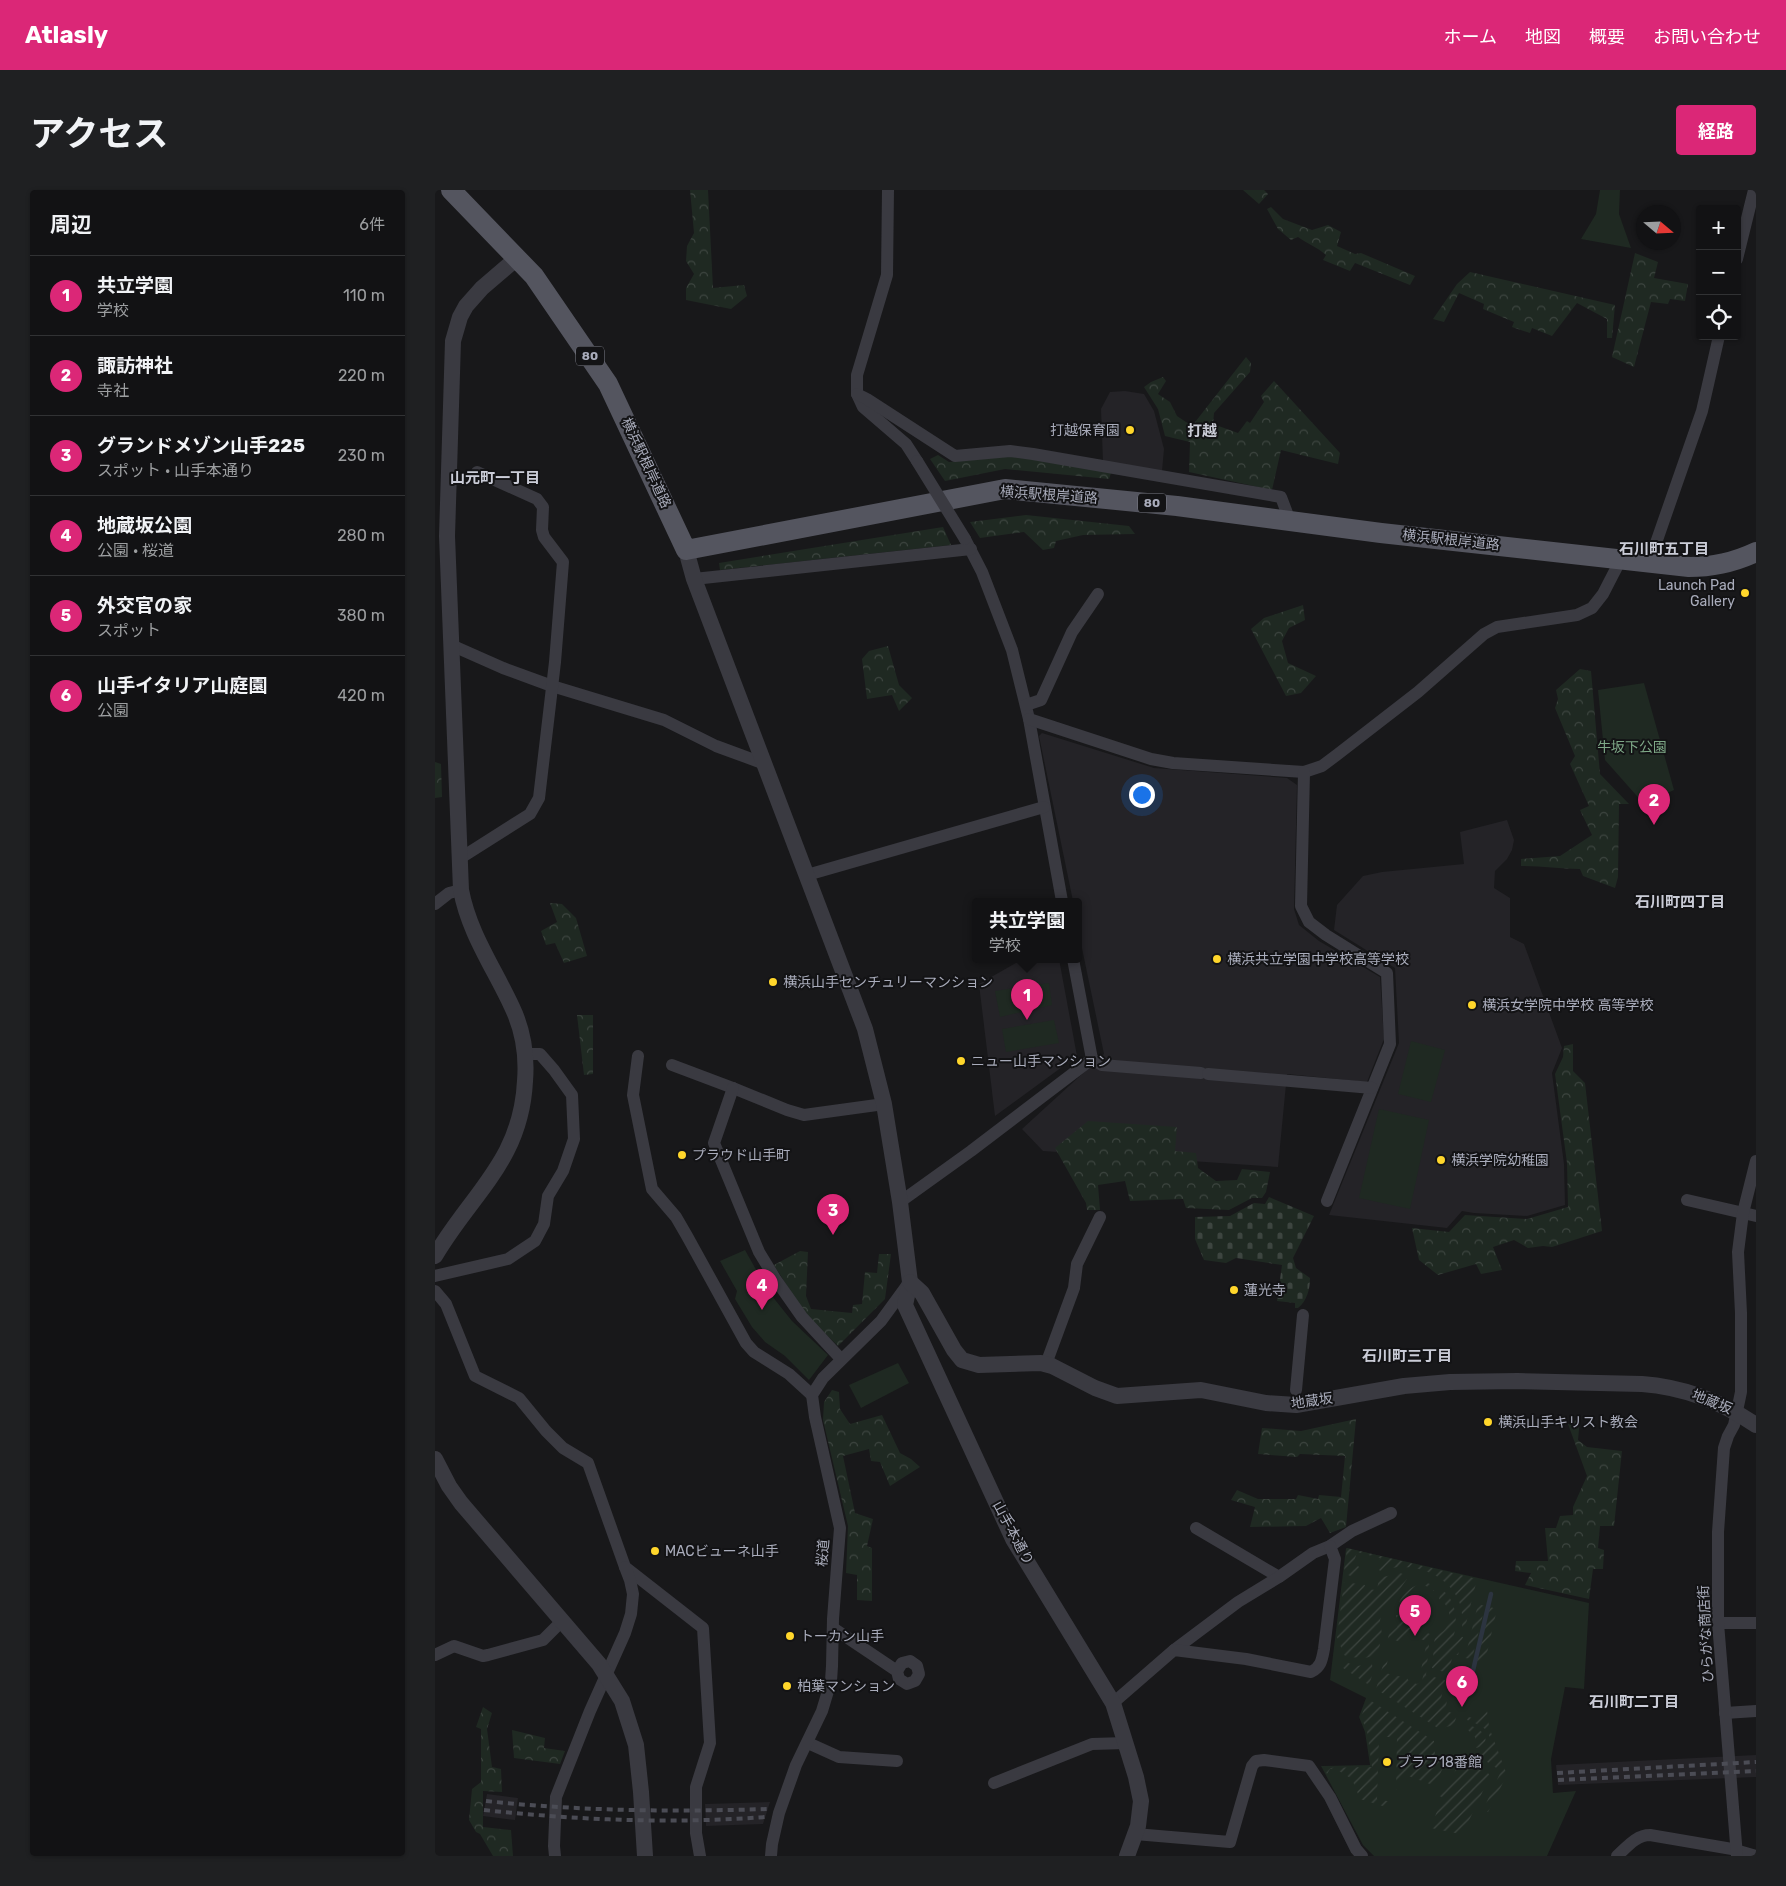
<!DOCTYPE html>
<html lang="ja">
<meta charset="utf-8">
<style>
body{margin:0;font-family:Rubik,"Noto Sans JP",sans-serif;background:#1f2022;color:#f1f3f6}
.controls{position:absolute;right:15px;top:15px;display:grid;overflow:hidden;border-radius:5px;box-shadow:0 1px 4px #0004}
.controls button{width:45px;height:45px;display:grid;place-items:center;padding:0;border:0;border-bottom:1px solid #313234;background:#121214;color:#f1f3f6;font:25px sans-serif}
.compass{position:absolute;left:1201px;top:15px;width:45px;height:45px;border-radius:50%;background:#121214;box-shadow:0 1px 4px #0004;rotate:109deg}
.you{position:absolute;left:706px;top:604px;width:18px;height:18px;margin:-12px;border:4px solid #fff;border-radius:50%;background:#1a73e8;box-shadow:0 0 0 8px #1a73e833}
.badge{display:grid;place-items:center;width:32px;height:32px;border-radius:50%;background:#db2777;color:#fff;font-size:16px;font-weight:700}
.pin{position:absolute;translate:-50% -41px;filter:drop-shadow(0 1px 2px #0008)}
.pin::after{content:'';position:absolute;top:26px;width:18px;height:15px;background:inherit;clip-path:polygon(0 0,100% 0,50% 100%)}
.popup{position:absolute;left:537px;top:708px;width:110px;height:65px;box-sizing:border-box;display:grid;place-content:center;border-radius:5px;background:#121214;filter:drop-shadow(0 1px 4px #0005);font-size:16px;white-space:nowrap;color:#9c9ea0}
.popup b{font-size:19px;color:#f1f3f6}
.popup::after{content:'';position:absolute;left:50%;top:100%;margin-left:-10px;border:10px solid transparent;border-top-color:#121214}
.list{margin:0;padding:0;list-style:none}
h2{display:flex;justify-content:space-between;align-items:center;height:65px;margin:0;padding:0 20px;font-size:21px}
h2 small{font-size:16px;font-weight:400;color:#9c9ea0}
.list li{display:grid;grid-template-columns:32px 1fr auto;gap:15px;align-items:center;box-sizing:border-box;height:80px;padding:0 20px;border-top:1px solid #313234}
.list b{display:block;font-size:19px;white-space:nowrap}
.list p{margin:0;font-size:16px;white-space:nowrap;color:#9c9ea0}
.list em{font-size:16px;font-style:normal;color:#9c9ea0}
.icon{flex:none;width:28px;height:28px;fill:none;stroke:currentColor;stroke-width:2;stroke-linecap:round;stroke-linejoin:round}
.map{position:relative;flex:none;width:1321px;height:1666px;overflow:hidden;border-radius:5px}
header{display:flex;align-items:center;gap:30px;box-sizing:border-box;height:70px;padding:0 25px;background:#db2777;color:#fff}
header strong{font-size:24px}
nav{display:flex;gap:28px;margin-inline-start:auto;font-size:18px}
.intro{display:flex;align-items:center;justify-content:space-between;box-sizing:border-box;height:120px;padding:0 30px}
h1{margin:0;font-size:35px}
.button{padding:12px 22px;border-radius:5px;background:#db2777;color:#fff;font-size:18px;font-weight:700}
main{display:flex;gap:30px;padding:0 30px}
aside{flex:1;background:#121214;border-radius:5px;box-shadow:0 1px 4px #0004}
.map>svg:first-child{display:block}
.built{fill:#242327}
.forest{fill:url(#forest-crowns)}
.cemetery{fill:url(#cemetery-stones)}
.park{fill:#1f2922}
.garden{fill:url(#garden-furrows)}
.lines{fill:none;stroke-linecap:round;stroke-linejoin:round}
.stream{stroke:#2c3440;stroke-width:4.5}
.minor{stroke:#3a3a41;stroke-width:12}
.tertiary{stroke:#3a3a41;stroke-width:16}
.primary{stroke:#54555f;stroke-width:20}
.rail{stroke:#4b4c55;stroke-width:4;stroke-dasharray:6 5;stroke-linecap:butt}
.minor-bridge{stroke:#3a3a41;stroke-width:12}
.poi-dot{fill:#ffd62b;stroke:#131315;stroke-width:2}
.labels{text-anchor:middle;dominant-baseline:central;stroke-width:4;stroke-linejoin:round;paint-order:stroke}
.shield{fill:#131315;stroke:#7c7e89;stroke-width:1}
.shield-label{font-size:12px;font-weight:bold;fill:#a9acbb}
.poi-label{font-size:14px;fill:#a9acbb;stroke:#131315;text-anchor:start}
.street-label{font-size:14px;fill:#a9acbb;stroke:#131315}
.park-label{font-size:14px;fill:#7ea887;stroke:#131315}
.neighbourhood-label{font-size:15px;font-weight:bold;fill:#caccd7;stroke:#131315}
</style>
<header>
<strong>Atlasly</strong>
<nav><a>ホーム</a><a>地図</a><a>概要</a><a>お問い合わせ</a></nav>
</header>
<div class="intro"><h1>アクセス</h1><a class="button">経路</a></div>
<main>
<aside>
<h2>周辺<small>6件</small></h2>
<ul class="list">
<li><span class="badge">1</span><div><b>共立学園</b><p>学校</p></div><em>110 m</em></li>
<li><span class="badge">2</span><div><b>諏訪神社</b><p>寺社</p></div><em>220 m</em></li>
<li><span class="badge">3</span><div><b>グランドメゾン山手225</b><p>スポット · 山手本通り</p></div><em>230 m</em></li>
<li><span class="badge">4</span><div><b>地蔵坂公園</b><p>公園 · 桜道</p></div><em>280 m</em></li>
<li><span class="badge">5</span><div><b>外交官の家</b><p>スポット</p></div><em>380 m</em></li>
<li><span class="badge">6</span><div><b>山手イタリア山庭園</b><p>公園</p></div><em>420 m</em></li>
</ul>
</aside>
<div class="map">
<svg width="1321" height="1666" viewBox="0 0 1321 1666">
<defs>
<pattern id="forest-crowns" width="20" height="18" patternUnits="userSpaceOnUse" patternTransform="scale(1.25)"><rect width="20" height="18" fill="#1f2922"/><path d="M2 6a3 3 0 1 1 6 0M12 15a3 3 0 1 1 6 0" fill="none" stroke="#3d4540"/></pattern>
<pattern id="cemetery-stones" width="16" height="16" patternUnits="userSpaceOnUse" patternTransform="scale(1.25)"><rect width="16" height="16" fill="#1f2922"/><path d="M2 7V4a2 2 0 0 1 4 0v3zM10 15v-3a2 2 0 0 1 4 0v3z" fill="#3d4540"/></pattern>
<pattern id="garden-furrows" width="10" height="10" patternUnits="userSpaceOnUse" patternTransform="scale(1.25)"><rect width="10" height="10" fill="#1f2922"/><path d="M-1 1l2-2M0 10L10 0M9 11l2-2" fill="none" stroke="#3d4540"/></pattern>
</defs>
<rect width="100%" height="100%" fill="#18181a"/>
<g class="built">
<polygon points="690,201 709,204 719,221 729,259 727,281 668,272 666,219 675,202"/>
<polygon points="607,543 719,578 852,588 862,595 859,719 864,735 884,751 945,787 949,849 932,892 852,884 843,977 608,961 587,939 669,864 643,739 643,711 638,711 604,546"/>
<polygon points="1072,630 1079,650 1077,660 1072,669 1060,681 1059,698 1075,708 1075,747 1089,754 1127,858 1117,883 1129,974 1130,1015 1092,1026 1039,1023 1027,1021 1012,1038 894,1025 964,853 960,778 899,740 902,715 928,686 947,682 1029,674 1025,642"/>
<polygon points="588,769 624,769 642,866 560,926 544,794"/>
<polygon points="1321,1565 1321,1587 1123,1595 1121,1575"/>
<polygon points="52,1604 83,1608 80,1630 48,1626"/>
<polygon points="335,1612 328,1634 271,1636 270,1614"/>
</g>
<g class="forest">
<polygon points="255,0 273,0 278,98 309,95 312,106 296,119 251,110 251,98 259,84 251,71 252,56 259,43"/>
<polygon points="808,0 829,0 833,4 824,14"/>
<path d="M836 17 848 29 877 40 893 35 906 42 902 56 920 64 926 63 980 86 975 95 920 73 915 81 888 70 891 65C882 57 873 54 863 47L856 50 843 39 832 19Z"/>
<polygon points="1200,63 1223,72 1219,88 1253,94 1250,111 1235,109 1233,114 1216,112 1199,177 1177,167"/>
<polygon points="1035,82 1180,115 1177,148 1172,148 1172,129 1142,113 1117,146 1097,138 1095,143 1077,137 1079,132 1048,119 1049,114 1024,103 1009,132 998,129 1022,94"/>
<polygon points="811,167 816,173 815,182 779,223 778,234 803,243 812,231 815,233 829,212 826,206 839,191 905,263 903,274 846,260 837,300 754,282 755,252 730,246 723,219 709,197 716,192 728,187 731,191 723,204 735,212 742,226 757,236"/>
<polygon points="503,265 514,272 580,266 676,283 674,289 570,279 510,291 495,269"/>
<polygon points="591,325 694,336 700,344 648,345 621,351 619,358 608,360 589,342 545,348 535,332"/>
<polygon points="508,337 516,355 285,380 284,373"/>
<polygon points="868,415 870,430 854,438 847,451 853,473 881,486 866,503 851,506 816,439 829,428"/>
<polygon points="453,456 464,495 477,508 464,521 457,505 432,509 427,469 434,461"/>
<path d="M1145 479 1156 481 1165 584 1194 614H1184L1183 687 1180 698 1148 686 1145 679C1125 679 1106 676 1086 676V669L1125 666 1157 645 1145 620 1154 616 1135 574 1140 566 1120 518 1123 509 1121 500Z"/>
<polygon points="0,572 6,574 7,607 0,608"/>
<polygon points="115,713 127,714 141,728 152,766 129,773 120,753 111,755 106,741 122,732"/>
<polygon points="142,825 158,825 158,884 149,885"/>
<polygon points="1138,854 1138,881 1150,893 1167,1041 1117,1057 1108,1056 1093,1058 1079,1050 1058,1057 1067,1080 1046,1084 1041,1074 1003,1085 984,1070 977,1038 1014,1042 1030,1025 1092,1029 1133,1017 1132,973 1120,884 1128,867 1129,856"/>
<polygon points="653,931 742,937 740,961 761,963 763,978 781,991 802,990 807,979 835,982 831,1002 827,1008 817,1008 794,1020 751,1018 748,1009 695,1011 690,991 663,995 665,1020 652,1020 651,1013 620,958"/>
<polygon points="365,1061 373,1062 371,1106 376,1119 417,1123 418,1115 427,1114 430,1082 442,1083 444,1064 456,1064 450,1109 403,1156 370,1124 339,1075"/>
<polygon points="397,1200 404,1202 405,1219 415,1234 447,1225 465,1263 476,1269 485,1277 455,1296 445,1272 436,1271 434,1259 408,1266 420,1323 438,1329 432,1356 437,1358 437,1411 422,1410 422,1385 411,1383 413,1336 388,1230 389,1212"/>
<polygon points="1145,1228 1143,1250 1152,1257 1187,1261 1179,1336 1165,1336 1163,1358 1169,1360 1168,1379 1158,1379 1154,1409 1090,1395 1096,1383 1080,1381 1081,1371 1113,1371 1110,1338 1121,1338 1125,1326 1138,1325 1138,1317 1152,1286 1133,1234"/>
<polygon points="921,1229 911,1337 895,1343 886,1328 871,1336 815,1337 820,1317 796,1310 802,1300 823,1309 861,1309 863,1305 883,1309 884,1305 906,1307 910,1266 865,1264 862,1267 823,1264 827,1238 866,1241"/>
<polygon points="48,1517 57,1523 52,1539 57,1577 66,1579 67,1602 48,1601 48,1637 76,1640 78,1666 58,1666 45,1644 41,1642 34,1630 37,1599 46,1592 46,1539 41,1537"/>
<polygon points="77,1540 110,1548 109,1558 130,1561 125,1574 79,1568"/>
</g>
<path class="cemetery" d="M834 1007 879 1026 858 1068 861 1078 875 1088C875 1099 872 1111 863 1118H860V1113L842 1111 847 1075 801 1068 791 1073 769 1070 760 1049V1027L795 1026 819 1013 830 1014Z"/>
<g class="park">
<polygon points="1165,0 1185,0 1184,24 1196,58 1146,49 1161,24"/>
<polygon points="1209,493 1239,600 1209,614 1170,570 1163,500"/>
<polygon points="614,793 617,815 565,827 560,801"/>
<polygon points="619,830 624,853 571,862 567,839"/>
<polygon points="976,851 1010,860 996,912 963,904"/>
<polygon points="944,919 994,930 975,1019 924,1008"/>
<polygon points="310,1060 333,1101 357,1131 393,1165 374,1190 350,1166 330,1152 317,1137 300,1109 302,1101 285,1071"/>
<polygon points="463,1173 474,1193 426,1218 414,1195"/>
<polygon points="911,1358 1154,1413 1149,1499 1130,1497 1116,1569 1118,1603 1141,1601 1112,1666 939,1666 928,1655 886,1576 935,1575 930,1542 924,1527 931,1508 895,1490"/>
</g>
<g class="garden">
<path d="M912 1358 1042 1389 1030 1438 1027 1437C1028 1430 1027 1424 1026 1417 1017 1384 976 1369 945 1381L943 1378 945 1368 922 1362 919 1372 925 1378 922 1384 918 1387 913 1385 909 1381Z"/>
<polygon points="965,1383 971,1385 972,1389 960,1406 957,1414 950,1417 945,1430 947,1445 943,1463 938,1466 930,1468 913,1467 909,1465 902,1447 909,1392 930,1395 929,1399 942,1400 944,1388"/>
<path d="M992 1393 998 1395 999 1401 991 1396 982 1397 979 1402 975 1419H972L971 1422 966 1420 963 1415C968 1402 978 1394 992 1393Z"/>
<path d="M1006 1399C1021 1409 1023 1429 1019 1445L1028 1447 1023 1465 1018 1464 1014 1481 1012 1483 997 1478 1000 1445C1018 1441 1019 1417 1004 1409Z"/>
<polygon points="1043,1414 1050,1416 1037,1469 1030,1468"/>
<polygon points="1055,1417 1062,1419 1050,1472 1042,1471"/>
<polygon points="961,1425 973,1428 971,1437 976,1438 972,1451 966,1452 956,1449 953,1457 951,1456 954,1444 962,1437 963,1432 962,1431"/>
<polygon points="987,1441 995,1444 991,1485 1010,1490 1006,1509 1012,1511 1010,1521 1022,1524 1019,1535 1011,1537 1006,1540 941,1499 950,1468 953,1469 950,1483 972,1488 974,1491 982,1494 987,1491 989,1482 986,1480 992,1451 985,1449"/>
<polygon points="907,1471 922,1476 937,1474 938,1483 934,1495 905,1476"/>
<polygon points="933,1509 999,1551 1000,1566 1009,1575 1000,1596 971,1585 961,1600 962,1547 944,1547 942,1609 957,1612 954,1618 925,1609 917,1589 899,1578 895,1579 892,1584 889,1578 937,1577 932,1541 926,1527"/>
<path d="M1047 1518 1052 1520 1054 1537 1072 1585 1053 1622 1048 1620 1066 1581 1040 1564 1041 1561C1053 1562 1060 1549 1050 1539 1045 1535 1038 1532 1032 1530L1033 1527 1044 1529Z"/>
<path d="M1032 1534C1042 1538 1055 1543 1049 1556L1041 1558 1040 1547 1031 1538Z"/>
<polygon points="1036,1572 1053,1583 1055,1586 1029,1641 1025,1644 996,1638 1007,1607 1004,1606 1018,1587 1021,1578 1028,1577"/>
</g>
<g class="lines">
<polyline class="stream" points="1036,1489 1056,1404"/>
<g class="minor">
<polyline points="453,0 452,85 422,185 422,204 428,217 471,254 482,271"/>
<polyline points="1302,69 1319,0"/>
<polyline points="422,204 432,209 520,266 575,261 598,264 846,307 855,331"/>
<polyline points="530,349 547,382 577,460 594,529 627,711"/>
<polyline points="1214,373 1267,221 1284,146"/>
<polyline points="259,389 536,359"/>
<polyline points="16,455 68,478 117,496 229,530 281,556 330,574"/>
<polyline points="591,515 606,510 637,442 663,404"/>
<polyline points="594,529 716,569 738,573 869,582 887,576 903,564 983,502 1049,444 1062,437 1142,425 1157,418 1168,404 1186,369"/>
<polyline points="869,582 866,716 874,732 891,745 952,783 955,854 892,1011"/>
<polyline points="24,669 95,624 104,608 120,472 128,372 109,347 107,340 108,317 102,309 42,282"/>
<polyline points="372,685 609,617"/>
<polyline points="0,714 14,703 26,700"/>
<polyline points="638,769 657,869 667,875 766,883"/>
<polyline points="203,866 198,905 217,999 241,1027 252,1046 311,1153 319,1162 354,1184 377,1205"/>
<polyline points="237,875 298,898 352,920 369,925 449,914"/>
<polyline points="773,884 937,898"/>
<polyline points="298,898 279,953 324,1062 341,1090 367,1127 406,1169"/>
<polyline points="1252,1010 1321,1026"/>
<polyline points="465,1012 536,961 657,869"/>
<polyline points="0,1086 73,1069 100,1051 109,1034 113,1006 128,981 139,949 137,905 119,880 105,864 90,864"/>
<polyline points="0,1101 11,1114 40,1186 84,1208 111,1241 128,1258 153,1273 190,1377 268,1438 275,1553 261,1597 261,1643 265,1666"/>
<polyline points="611,1174 639,1098 642,1074 665,1027"/>
<polyline points="861,1200 868,1125"/>
<polyline points="761,1338 844,1387"/>
<polyline points="1283,1433 1321,1433"/>
<polyline points="398,1438 462,1481 464,1489 472,1494 480,1491 484,1484 482,1476 475,1471 467,1473 462,1481"/>
<polyline points="739,1460 803,1412 844,1387 878,1363 895,1356 917,1341 956,1323"/>
<polyline points="0,1465 19,1456 48,1466 53,1465 108,1450 127,1431"/>
<path d="M678 1513 739 1460 811 1469 876 1482C886 1477 887 1470 889 1459L900 1369 895 1356"/>
<polyline points="1290,1523 1321,1521"/>
<polyline points="373,1553 404,1567 462,1571"/>
<polyline points="559,1593 657,1554 691,1553"/>
<polyline points="700,1644 795,1652 817,1576 821,1571 829,1570 874,1576 895,1607 921,1659 927,1666"/>
<polyline points="120,1666 119,1656 121,1607 155,1521 190,1443 196,1424 198,1404 195,1390 190,1377"/>
<polyline points="336,1666 337,1654 344,1623 361,1575 387,1521 396,1491 397,1476 398,1429 405,1338 380,1227 377,1205 388,1188 446,1131 473,1094"/>
<path d="M1182 1666C1192 1657 1201 1645 1215 1645L1297 1659 1321 1666"/>
<polyline points="1302,1666 1283,1433 1283,1342 1289,1258 1293,1246 1299,1235 1306,1202 1306,1123 1303,1062 1308,1023 1321,971"/>
</g>
<g class="tertiary">
<polyline points="251,360 259,389 430,839 449,914 465,1012 475,1092 470,1115 578,1349 678,1513 701,1587 706,1611 703,1636 692,1666"/>
<path d="M0 1066C37 1003 86 971 90 891 92 866 88 840 77 817 59 778 34 743 26 700L12 346 18 151 25 127 31 116 47 98 82 68"/>
<path d="M475 1092 487 1103 519 1160 527 1170 544 1175 606 1173 617 1176 660 1198 682 1206 766 1200 831 1213 861 1215 969 1196 1015 1192 1083 1191 1207 1194C1247 1197 1287 1212 1321 1235"/>
<polyline points="0,1269 14,1296 26,1313 164,1474 187,1511 201,1555 206,1602 210,1666"/>
</g>
<path class="primary" d="M16 0 99 86 173 194 251 360 570 299 742 316 946 343 1254 377C1278 377 1300 372 1321 362"/>
<g class="rail">
<polyline points="1122,1583 1321,1572"/>
<polyline points="1123,1590 1321,1581"/>
<path d="M51 1611C145 1621 239 1622 333 1619"/>
<path d="M49 1620C143 1630 236 1634 331 1627"/>
</g>
<polyline class="minor-bridge" points="482,271 530,349"/>
</g>
<g class="poi-dot">
<circle cx="695" cy="240" r="5"/>
<circle cx="1310" cy="403" r="5"/>
<circle cx="782" cy="769" r="5"/>
<circle cx="338" cy="792" r="5"/>
<circle cx="1037" cy="815" r="5"/>
<circle cx="526" cy="871" r="5"/>
<circle cx="247" cy="965" r="5"/>
<circle cx="1006" cy="970" r="5"/>
<circle cx="799" cy="1100" r="5"/>
<circle cx="1053" cy="1232" r="5"/>
<circle cx="220" cy="1361" r="5"/>
<circle cx="355" cy="1446" r="5"/>
<circle cx="352" cy="1496" r="5"/>
<circle cx="952" cy="1572" r="5"/>
</g>
<g class="labels">
<g class="shield">
<rect x="141" y="156.5" width="28" height="19" rx="4"/>
<rect x="703" y="303.5" width="28" height="19" rx="4"/>
</g>
<g class="shield-label">
<text x="155" y="166">80</text>
<text x="717" y="313">80</text>
</g>
<g class="poi-label">
<text x="685" y="240" text-anchor="end">打越保育園</text>
<text x="1300" y="395" text-anchor="end">Launch Pad<tspan x="1300" dy="16">Gallery</tspan></text>
<text x="792" y="769">横浜共立学園中学校高等学校</text>
<text x="348" y="792">横浜山手センチュリーマンション</text>
<text x="1047" y="815">横浜女学院中学校 高等学校</text>
<text x="536" y="871">ニュー山手マンション</text>
<text x="257" y="965">プラウド山手町</text>
<text x="1016" y="970">横浜学院幼稚園</text>
<text x="809" y="1100">蓮光寺</text>
<text x="1063" y="1232">横浜山手キリスト教会</text>
<text x="230" y="1361">MACビューネ山手</text>
<text x="365" y="1446">トーカン山手</text>
<text x="362" y="1496">柏葉マンション</text>
<text x="962" y="1572">ブラフ18番館</text>
</g>
<g class="street-label">
<text transform="translate(211 273) rotate(65)">横浜駅根岸道路</text>
<text transform="translate(614 305) rotate(4)">横浜駅根岸道路</text>
<text transform="translate(1016 350) rotate(6)">横浜駅根岸道路</text>
<text transform="translate(877 1211) rotate(-8)">地蔵坂</text>
<text transform="translate(1277 1212) rotate(22)">地蔵坂</text>
<text transform="translate(578 1343) rotate(62)">山手本通り</text>
<text transform="translate(388 1363) rotate(-85)">桜道</text>
<text transform="translate(1271 1444) rotate(-93)">ひらがな商店街</text>
</g>
<g class="park-label">
<text x="1197" y="557">牛坂下公園</text>
</g>
<g class="neighbourhood-label">
<text x="767" y="241">打越</text>
<text x="60" y="288">山元町一丁目</text>
<text x="1229" y="359">石川町五丁目</text>
<text x="1245" y="712">石川町四丁目</text>
<text x="972" y="1166">石川町三丁目</text>
<text x="1199" y="1512">石川町二丁目</text>
</g>
</g>
</svg>
<div class="controls">
<button>+</button>
<button>−</button>
<button><svg class="icon" aria-label="locate" viewBox="0 0 24 24"><circle cx="12" cy="12" r="6"/><path d="M12 2v4M12 18v4M2 12h4M18 12h4"/></svg></button>
</div>
<svg class="compass" viewBox="-18 -18 36 36"><path d="M0-13l5 13h-10z" fill="#e53935"/><path d="M0 13l5-13h-10z" fill="#9c9ea0"/></svg>
<div class="you"></div>
<div class="pin badge" style="left:592px;top:830px">1</div>
<div class="popup"><b>共立学園</b>学校</div>
<div class="pin badge" style="left:1219px;top:635px">2</div>
<div class="pin badge" style="left:398px;top:1045px">3</div>
<div class="pin badge" style="left:327px;top:1120px">4</div>
<div class="pin badge" style="left:980px;top:1446px">5</div>
<div class="pin badge" style="left:1027px;top:1517px">6</div>
</div>
</main>
